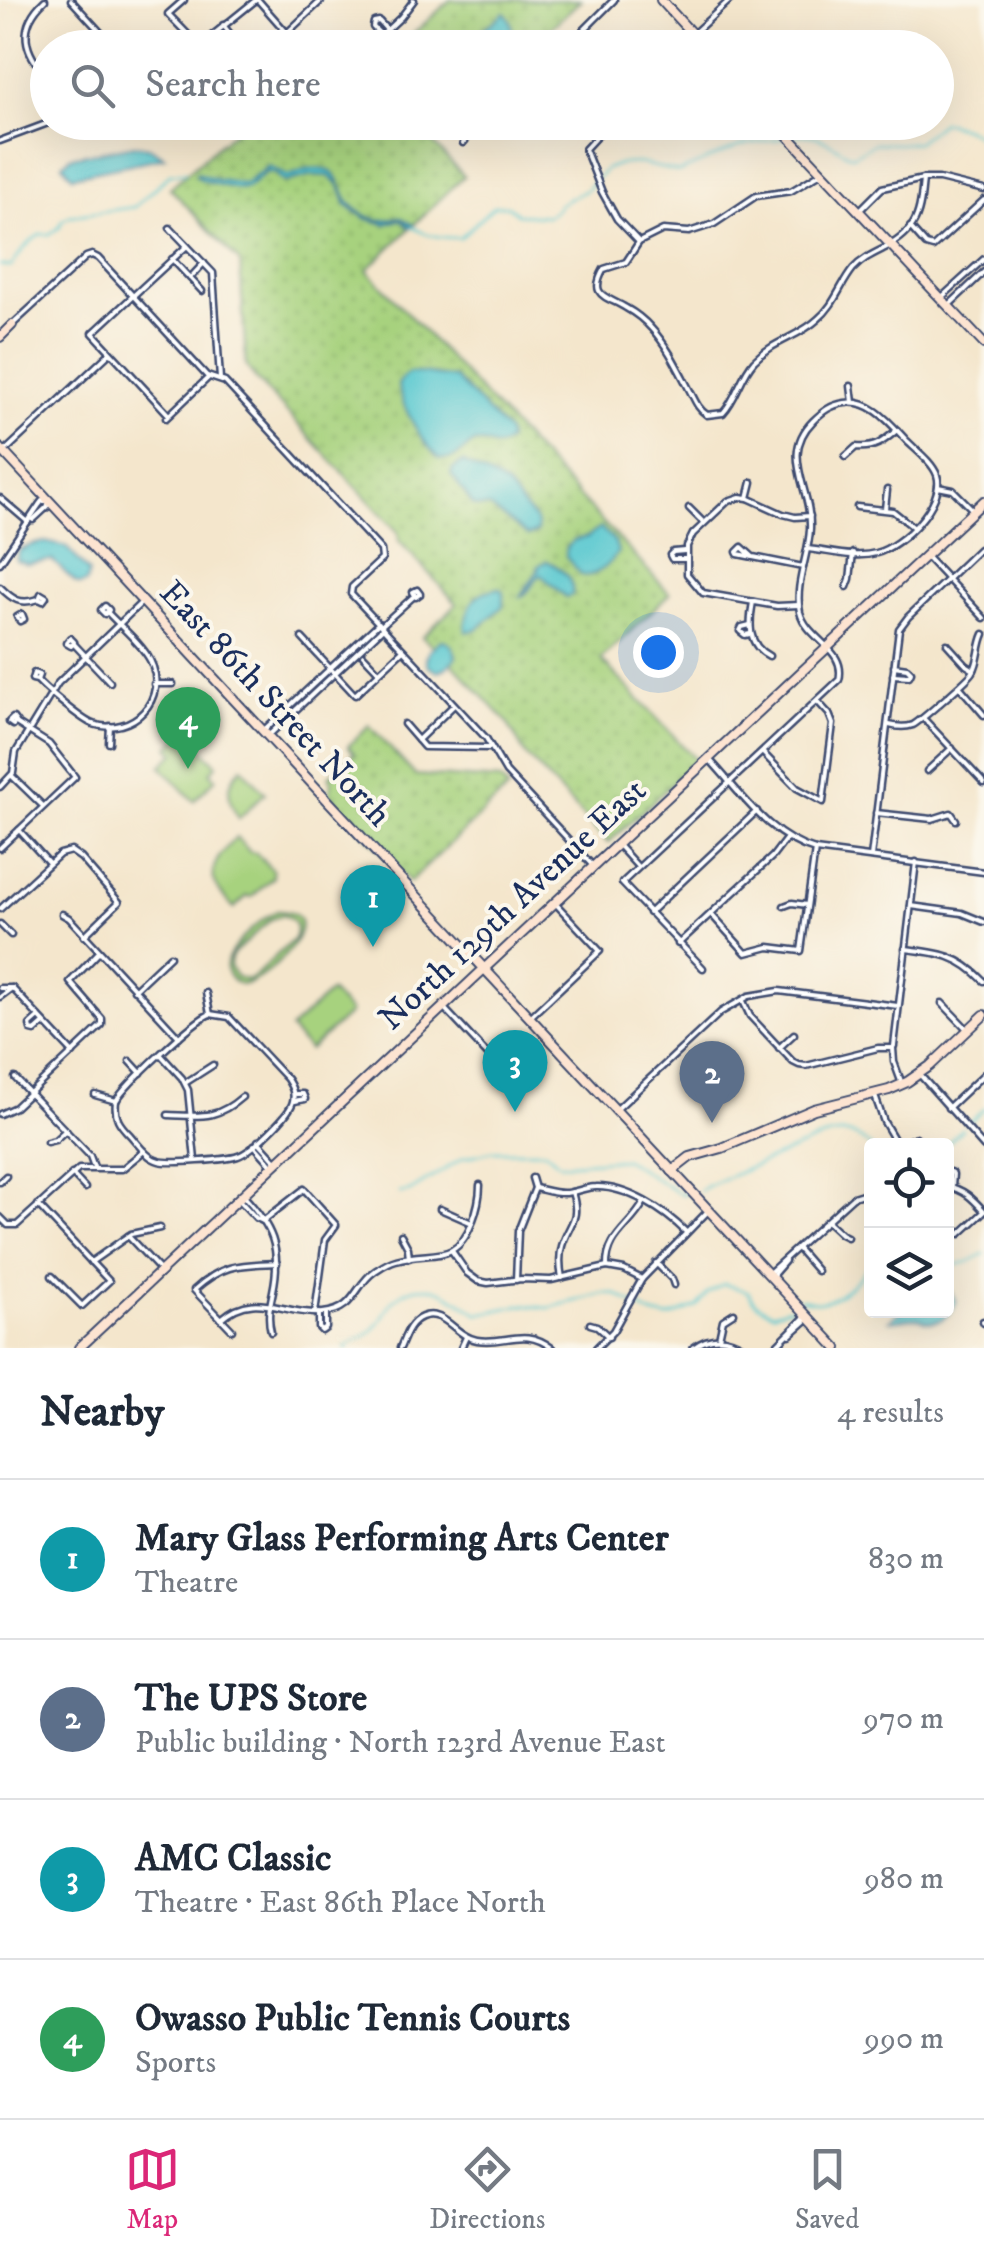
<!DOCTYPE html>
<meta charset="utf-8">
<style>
body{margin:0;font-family:"IM FELL DW Pica",serif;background:#f2f2f3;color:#1f2937}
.controls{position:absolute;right:30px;bottom:30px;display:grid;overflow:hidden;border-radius:10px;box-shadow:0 10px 40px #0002}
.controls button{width:90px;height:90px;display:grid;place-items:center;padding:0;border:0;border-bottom:2px solid #e0e1e3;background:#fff;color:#1f2937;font:50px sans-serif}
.you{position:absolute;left:658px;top:652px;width:35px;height:35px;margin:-25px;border:8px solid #fff;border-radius:50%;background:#1a73e8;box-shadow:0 0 0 15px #1a73e833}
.badge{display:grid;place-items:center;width:65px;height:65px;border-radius:50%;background:#db2777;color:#fff;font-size:32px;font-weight:700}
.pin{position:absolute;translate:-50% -82px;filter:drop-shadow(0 2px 5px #0008)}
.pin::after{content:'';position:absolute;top:52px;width:35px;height:30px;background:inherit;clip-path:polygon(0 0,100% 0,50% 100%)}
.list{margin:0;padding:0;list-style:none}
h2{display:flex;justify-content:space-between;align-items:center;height:130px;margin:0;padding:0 40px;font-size:42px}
h2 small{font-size:32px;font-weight:400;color:#747a83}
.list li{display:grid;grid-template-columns:65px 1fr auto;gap:30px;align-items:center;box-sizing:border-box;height:160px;padding:0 40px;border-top:2px solid #e0e1e3}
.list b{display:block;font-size:38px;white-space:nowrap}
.list p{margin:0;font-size:32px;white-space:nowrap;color:#747a83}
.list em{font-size:32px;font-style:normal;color:#747a83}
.icon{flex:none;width:55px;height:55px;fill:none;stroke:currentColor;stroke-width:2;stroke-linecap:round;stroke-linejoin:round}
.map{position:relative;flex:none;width:984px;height:1348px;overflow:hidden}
.search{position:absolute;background:#fff;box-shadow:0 10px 40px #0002;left:30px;right:30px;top:30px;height:110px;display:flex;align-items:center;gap:25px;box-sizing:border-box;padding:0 35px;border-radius:55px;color:#747a83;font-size:38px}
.sheet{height:770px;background:#fff}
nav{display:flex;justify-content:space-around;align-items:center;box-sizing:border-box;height:140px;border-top:2px solid #e0e1e3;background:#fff;font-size:28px;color:#747a83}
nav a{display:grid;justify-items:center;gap:5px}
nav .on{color:#db2777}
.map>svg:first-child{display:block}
.grass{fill:url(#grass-dots);stroke:#61806e;stroke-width:2.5}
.pitch{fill:#a7d27e;stroke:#61806e;stroke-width:2.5;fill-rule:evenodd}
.water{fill:#5bc9d0;stroke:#3b7c97;stroke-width:2.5}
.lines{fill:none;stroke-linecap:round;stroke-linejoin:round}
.stream{stroke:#5bc9d0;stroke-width:2.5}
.street-casing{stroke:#3c4a6e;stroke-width:9}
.secondary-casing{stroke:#3c4a6e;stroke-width:12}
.street{stroke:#fff;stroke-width:4}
.secondary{stroke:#fde4d1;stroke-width:8}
.labels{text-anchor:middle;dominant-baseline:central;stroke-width:8;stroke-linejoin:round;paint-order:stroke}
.street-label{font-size:35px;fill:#1b2f5e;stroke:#fbf7ec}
</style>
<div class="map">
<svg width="984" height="1348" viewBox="0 0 984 1348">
<defs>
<pattern id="grass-dots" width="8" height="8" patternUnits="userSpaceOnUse" patternTransform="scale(2.5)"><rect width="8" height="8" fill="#a7d27e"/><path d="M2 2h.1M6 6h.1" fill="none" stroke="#8fb56f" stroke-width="1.8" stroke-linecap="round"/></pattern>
</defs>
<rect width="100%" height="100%" fill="#fbf7ec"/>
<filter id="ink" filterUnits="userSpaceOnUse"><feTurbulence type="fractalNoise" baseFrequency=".01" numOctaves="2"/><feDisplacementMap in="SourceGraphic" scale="20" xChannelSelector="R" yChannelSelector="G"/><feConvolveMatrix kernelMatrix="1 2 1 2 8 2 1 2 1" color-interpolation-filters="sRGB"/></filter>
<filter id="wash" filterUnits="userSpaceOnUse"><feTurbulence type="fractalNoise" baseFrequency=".0048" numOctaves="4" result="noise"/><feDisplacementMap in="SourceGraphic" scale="40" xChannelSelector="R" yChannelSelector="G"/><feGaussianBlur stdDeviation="2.25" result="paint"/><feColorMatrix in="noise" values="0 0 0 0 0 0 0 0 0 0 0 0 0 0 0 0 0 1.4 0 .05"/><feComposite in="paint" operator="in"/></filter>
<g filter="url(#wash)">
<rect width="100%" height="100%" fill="#f4e6cc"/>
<g class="grass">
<polygon points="450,0 581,0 530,47 398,48"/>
<polygon points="316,122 449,123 430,140 464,176 367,270 670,594 601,659 697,761 608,843 525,754 506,721 452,663 422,637 457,604 399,541 398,532 254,377 246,365 240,263 170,188 241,125 249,123 304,123 311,127"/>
<polygon points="369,725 415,775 500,780 508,789 410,882 329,795 332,782 329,776 354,753 348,746"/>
</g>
<g class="pitch">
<polygon points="186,731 217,765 210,772 216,778 194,801 161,766 175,753 169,747"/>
<path d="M242 767 265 793 239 818C226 800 225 783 242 767Z"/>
<path d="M236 837 250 852 256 853 273 871V877L252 897 247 896 234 908C204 878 208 867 236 837Z"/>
<path d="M277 911C339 912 262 986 243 984 233 984 229 977 226 969 226 949 259 920 277 911ZM282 915C294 918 299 927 294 939L255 976 248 980 237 977 230 968V960L234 953 271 919Z"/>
<polygon points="330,992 350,1013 309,1050 290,1029"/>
</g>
<g class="water">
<path d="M504 12C519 26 511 43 491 48 479 51 462 48 449 47 470 37 488 29 504 12Z"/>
<polygon points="135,145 149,147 165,157 72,176 63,164 70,157"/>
<path d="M269 166 287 176C295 174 302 170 310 169 336 167 337 177 345 195 350 208 370 221 384 220 389 220 394 218 400 217L414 225 409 227 401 219 386 224 365 218 347 205 340 186 329 176 312 175 285 182 280 179 276 173 267 172C260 176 253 185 246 188 237 191 202 181 196 176L197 173 218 180 245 184Z"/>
<path d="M409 373H421L455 378 507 432 508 441C495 454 489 441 475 442 463 450 456 462 439 458 421 441 403 409 398 385L402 378Z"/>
<path d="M463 462C477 471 493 476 506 486 515 494 519 504 527 511 535 519 538 520 537 532L528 536 490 507H478L473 505 451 474 453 469Z"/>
<path d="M601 528 615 542 618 552C611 563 596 578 582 575L566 557V548L574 540 587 537Z"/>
<polygon points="45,542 67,547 89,573 86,583 80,585 76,583 52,560 27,564 16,560 19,551 31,545"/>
<path d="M547 561C560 567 575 580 572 595L566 597 541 575C532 580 531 593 521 596L538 571V566Z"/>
<path d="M499 588 503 592V606L477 629 466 632C464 620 470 599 482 593 487 590 493 590 499 588Z"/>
<path d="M441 640C449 640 455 649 456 657L447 667 438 672 428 666 426 659 429 650Z"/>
<path d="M947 1284 956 1302C952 1311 944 1322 931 1322 926 1322 920 1318 915 1318 905 1318 899 1322 890 1320 903 1305 928 1310 946 1310Z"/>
</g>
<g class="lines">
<g class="stream">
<path d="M793 135C821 133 828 143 852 156L875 143 899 144 917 142 942 122 965 128 984 139"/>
<path d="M412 227C428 236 442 238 460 238L494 206H508L517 214 547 216 556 210 559 204 586 190 606 169 619 164 638 163 679 172 739 146 785 138"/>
<path d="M0 265 11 267C22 250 24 246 41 234L48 235 60 227 61 221 69 216 135 207 170 174 185 172"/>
<polyline points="967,1124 984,1109"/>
<polyline points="945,1146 962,1129"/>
<path d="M700 1191 707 1186 821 1138C842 1131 857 1131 872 1149"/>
<polyline points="400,1193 410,1191 463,1158 492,1151 545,1151 560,1164 625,1159 678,1193 685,1194"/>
<polyline points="946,1267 968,1262 984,1254"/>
<path d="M800 1299C806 1300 812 1302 818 1302 836 1302 858 1281 867 1267"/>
<path d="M346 1348C354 1340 364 1338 372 1331 382 1323 386 1308 395 1299 424 1272 453 1297 479 1314L521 1305 548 1308 606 1293 617 1295 651 1314 668 1318 696 1307 708 1293 724 1284C733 1287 741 1289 749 1292 751 1304 764 1307 773 1313L791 1307"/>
</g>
</g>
</g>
<g filter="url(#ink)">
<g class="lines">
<defs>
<g id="street">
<path d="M45 0C17 26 23 52 48 77"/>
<polyline points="71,0 115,48"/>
<polyline points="184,0 168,14 199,46 256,0"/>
<polyline points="258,0 287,33 322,0"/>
<polyline points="223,25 239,45"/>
<polyline points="693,34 730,0"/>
<polyline points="381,35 373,27 374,22 379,21 387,30"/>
<polyline points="368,48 401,17 414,0"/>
<polyline points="566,48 614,0"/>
<polyline points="610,122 585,149 602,192 617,219 639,242"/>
<polyline points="0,141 51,122"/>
<polyline points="463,143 481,122"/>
<path d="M821 173 791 191 756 196 714 224 689 232 663 230 639 242 626 262 604 269C588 297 607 296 626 308 635 313 644 320 651 328 667 345 678 368 689 389 695 400 697 408 707 415L723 413C737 398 740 377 754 361 773 341 799 337 818 319 835 305 840 285 853 269 862 259 873 254 885 248 918 230 920 214 923 179"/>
<polyline points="859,211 882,188 923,179 939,179 984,190"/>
<polyline points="910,227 926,245 933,247 984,200"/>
<polyline points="170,228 213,273 220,379"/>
<polyline points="172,259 202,291"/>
<polyline points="190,278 204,263"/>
<polyline points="943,296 984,259"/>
<polyline points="948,306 984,272"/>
<polyline points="12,325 86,257 92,255 98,258 207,376 225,382 381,550 382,559 352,587 351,594 486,738 506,772 592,865"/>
<polyline points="851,386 853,402"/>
<polyline points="169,415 93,333 187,246"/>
<polyline points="166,418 209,377"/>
<polyline points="4,452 110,353"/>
<path d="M845 457 856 447C875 449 883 442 897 430"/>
<polyline points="938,487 953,490 974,511"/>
<polyline points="0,498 28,522"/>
<polyline points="748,498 752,482"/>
<polyline points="857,507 893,511 913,527"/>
<polyline points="689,508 704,523"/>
<polyline points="885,509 887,490"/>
<polyline points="33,520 47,507 49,502"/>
<polyline points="926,556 984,618"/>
<polyline points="753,557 742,547 737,552 738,554 803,567"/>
<polyline points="685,559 672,559 670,555 673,552 685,551"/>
<polyline points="0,563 39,505 42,501 49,501"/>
<path d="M0 587C13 600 20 605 39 599"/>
<polyline points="847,587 850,579 853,553"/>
<polygon points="417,590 420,594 416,597 413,592"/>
<polygon points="41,594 46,597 43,601 39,599"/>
<path d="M753 602C749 623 747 645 769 656"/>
<polyline points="799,605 777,606 703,593 687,574 687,546 693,534 728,501 740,497 748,498 783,514 795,517 810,516"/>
<polygon points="105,606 109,610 105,614 101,610"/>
<polygon points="22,614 24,619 20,621 17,617"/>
<polyline points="750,625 742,627 740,631 745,635 750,634"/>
<polyline points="381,626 414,596"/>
<polygon points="70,638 74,642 71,646 66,643"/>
<polyline points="302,638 355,695 403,650"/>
<polyline points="74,644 110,682"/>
<polyline points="947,644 966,665 974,670"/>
<polyline points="363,655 379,672"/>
<polygon points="34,673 39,675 37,680 32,679"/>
<polyline points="893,675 909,676 911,672 907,668 894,666"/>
<path d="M37 680C45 689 83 721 93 724 132 737 170 699 150 660 141 643 121 627 108 613"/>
<polyline points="154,684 173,684"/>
<polyline points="960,687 984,715"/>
<polygon points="13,718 16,722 13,725 9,722"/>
<polyline points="923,718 984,783"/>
<polyline points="404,724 424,747 489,748"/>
<path d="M889 725C897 727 905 728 913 725 919 722 970 678 973 672 980 660 978 647 984 634"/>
<polyline points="265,729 379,623"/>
<polyline points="267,737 383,628"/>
<polyline points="418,740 454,705"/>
<polyline points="109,743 110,726"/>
<polyline points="763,753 797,788 823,802 833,724 829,714 818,702"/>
<path d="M709 759C741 793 769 837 815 850L984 872"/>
<polyline points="927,771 952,748"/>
<polyline points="12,776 43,806"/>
<polyline points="0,787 13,773 16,752 58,683 142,602"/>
<polyline points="876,813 932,819 951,813 956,820"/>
<polyline points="19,830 49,863"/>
<polyline points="618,845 638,867"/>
<polyline points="0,848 75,777 49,744 16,723"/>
<polyline points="871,857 899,629 908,617 979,549 984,554"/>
<polyline points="784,906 792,903 807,905"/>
<polyline points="911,906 962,913 984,922"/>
<polyline points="0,909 60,854 71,851 81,858 119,902 84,936"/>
<polyline points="649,913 757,811"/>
<polyline points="62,914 69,918 179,1037"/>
<polyline points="711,914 746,953 769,947 801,951 815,850"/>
<polyline points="0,924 11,935"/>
<polyline points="678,944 773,856 786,839"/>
<path d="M905 949C940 953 959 955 984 981"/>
<path d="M703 968 622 883 839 680C847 649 807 640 800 612 794 585 809 555 810 529 812 488 779 455 813 421 823 411 831 405 845 403 872 399 890 423 907 441 917 451 932 462 937 475 946 503 901 547 876 553 855 559 829 551 808 549"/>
<polyline points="0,988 12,988 73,1053"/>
<polyline points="134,990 170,956"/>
<polyline points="206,993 210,1014"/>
<polyline points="0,997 12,988"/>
<polyline points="743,1001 750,1016 793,1062 799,1065 806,1066 878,1048 893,1048 894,1062 902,1084"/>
<polyline points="942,1003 968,1030"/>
<polyline points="444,1008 516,1085"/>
<polyline points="39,1017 30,1025 31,1030 35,1031 44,1023"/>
<polyline points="529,1018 600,951 555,903"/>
<polyline points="894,1046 916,862"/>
<polyline points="779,1048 794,1034"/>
<polyline points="161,1055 182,1078 188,1090 195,1160"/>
<polyline points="130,1061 141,1073"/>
<polyline points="921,1076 984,1147"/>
<polyline points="15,1078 90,1156 94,1167"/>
<polyline points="185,1083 213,1065"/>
<polyline points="95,1095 116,1101"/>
<polyline points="875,1096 884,1122 898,1146"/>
<path d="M116 1101C114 1117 119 1124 130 1135 138 1144 147 1158 159 1161 168 1164 228 1160 238 1156 251 1152 291 1114 293 1101 295 1093 292 1087 287 1079L229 1017 210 1014"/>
<path d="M116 1101C126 1084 193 1021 210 1014"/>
<polyline points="294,1101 305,1099 303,1094 296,1094"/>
<polyline points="948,1108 984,1074"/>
<polyline points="617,1109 721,1012 749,996 779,991 898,1006"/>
<polyline points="0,1114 15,1107 102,1025 102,1019 70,982 99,952"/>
<path d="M168 1115C200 1116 216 1120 242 1097"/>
<polyline points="258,1141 278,1163"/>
<polyline points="47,1142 55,1140 66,1130"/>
<polyline points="254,1145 271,1164"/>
<polyline points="898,1145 916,1137"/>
<polyline points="946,1173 950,1172 953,1174 952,1187"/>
<polyline points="72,1174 85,1188"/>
<polyline points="0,1182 6,1176"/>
<path d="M946 1186C964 1189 973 1199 984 1211"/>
<path d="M535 1188C545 1190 555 1194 566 1193 576 1192 586 1187 596 1187 627 1186 665 1211 686 1232"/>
<path d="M243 1195C272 1226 282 1248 273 1291 270 1305 267 1317 271 1332"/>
<polyline points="241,1202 256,1218 263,1221"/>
<polyline points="38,1205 109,1281 82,1306 52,1276"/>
<polyline points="440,1209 472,1223"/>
<polyline points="0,1217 8,1225 17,1225 79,1169 122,1169 144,1151"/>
<polyline points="263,1221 304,1189 336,1225 325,1240 315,1313"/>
<polyline points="828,1222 841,1234 847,1237"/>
<polyline points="960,1234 984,1212"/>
<polyline points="401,1235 408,1248 409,1258"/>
<polyline points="128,1236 159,1269"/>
<polyline points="798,1249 817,1271"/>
<polyline points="452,1251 467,1273 478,1281 488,1283 521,1279 551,1280 607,1267 624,1270 642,1279"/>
<polyline points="91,1262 131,1234 160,1228"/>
<polyline points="656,1263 672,1279 674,1285"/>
<path d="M607 1267C606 1236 631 1227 644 1202"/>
<polyline points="768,1274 853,1197 872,1191"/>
<polyline points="772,1276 785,1261"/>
<path d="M562 1278C560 1268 559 1257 562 1246 569 1222 581 1221 572 1192"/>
<polyline points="516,1280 518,1231 535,1188 532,1178"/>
<polyline points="319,1313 319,1328 322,1331 326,1328 326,1313"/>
<path d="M221 1319C255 1288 284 1316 323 1313 356 1310 354 1285 375 1271 381 1267 388 1262 396 1260 431 1249 455 1267 472 1223 477 1210 480 1199 480 1185"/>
<polyline points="983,1321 984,1323"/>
<polyline points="590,1324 597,1326 609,1337"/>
<path d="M232 1330 194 1290C224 1263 239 1265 277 1263"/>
<polyline points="790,1335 809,1318"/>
<polyline points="719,1338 723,1320 734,1313"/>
<path d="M400 1348C405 1337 409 1322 422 1317 444 1308 456 1337 477 1340 506 1345 524 1326 552 1348"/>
<polyline points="461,1348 466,1337"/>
<polyline points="596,1348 613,1331 642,1279 709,1210"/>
<path d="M693 1348C710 1335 728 1336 745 1348"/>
<polyline points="774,1348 807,1315"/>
</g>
<g id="secondary">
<polyline points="661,0 705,48"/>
<polyline points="775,122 984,344"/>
<polyline points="0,337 12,325"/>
<polyline points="0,448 837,1348"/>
<polyline points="672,1171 690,1157 722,1148 814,1109 889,1090 907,1082 930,1066 984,1015"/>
<polyline points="79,1348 984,501"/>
</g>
</defs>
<use href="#street" class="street-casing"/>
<use href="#secondary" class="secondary-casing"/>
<use href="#street" class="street"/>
<use href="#secondary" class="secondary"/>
</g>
</g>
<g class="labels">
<g class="street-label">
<text transform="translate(275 704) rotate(47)">East 86th Street North</text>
<text transform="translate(513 905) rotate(-43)">North 129th Avenue East</text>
</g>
</g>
</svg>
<div class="controls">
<button><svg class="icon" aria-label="locate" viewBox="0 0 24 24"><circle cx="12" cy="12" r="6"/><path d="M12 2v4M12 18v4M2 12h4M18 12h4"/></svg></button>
<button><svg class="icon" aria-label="layers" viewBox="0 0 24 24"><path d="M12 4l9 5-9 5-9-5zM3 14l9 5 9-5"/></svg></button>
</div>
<div class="you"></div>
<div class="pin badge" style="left:373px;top:947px;background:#0f9aa8">1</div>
<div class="pin badge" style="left:712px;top:1123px;background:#5c6f8a">2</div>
<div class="pin badge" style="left:515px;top:1112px;background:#0f9aa8">3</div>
<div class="pin badge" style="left:188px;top:769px;background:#2e9e5b">4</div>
<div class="search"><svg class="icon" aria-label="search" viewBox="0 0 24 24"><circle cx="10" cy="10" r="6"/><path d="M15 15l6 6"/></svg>Search here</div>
</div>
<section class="sheet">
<h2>Nearby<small>4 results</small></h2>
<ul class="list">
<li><span class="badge" style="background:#0f9aa8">1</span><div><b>Mary Glass Performing Arts Center</b><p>Theatre</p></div><em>830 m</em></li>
<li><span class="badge" style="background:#5c6f8a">2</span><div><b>The UPS Store</b><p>Public building · North 123rd Avenue East</p></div><em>970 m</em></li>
<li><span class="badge" style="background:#0f9aa8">3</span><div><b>AMC Classic</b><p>Theatre · East 86th Place North</p></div><em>980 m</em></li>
<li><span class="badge" style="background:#2e9e5b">4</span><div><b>Owasso Public Tennis Courts</b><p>Sports</p></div><em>990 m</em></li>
</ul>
</section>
<nav>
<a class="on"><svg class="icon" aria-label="map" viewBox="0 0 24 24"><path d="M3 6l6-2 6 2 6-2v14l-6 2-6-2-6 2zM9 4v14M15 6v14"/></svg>Map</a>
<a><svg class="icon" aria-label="directions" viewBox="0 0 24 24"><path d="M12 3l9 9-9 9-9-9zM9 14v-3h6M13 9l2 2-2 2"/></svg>Directions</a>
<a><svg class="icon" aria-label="saved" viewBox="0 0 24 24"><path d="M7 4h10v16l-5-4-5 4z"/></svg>Saved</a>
</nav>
